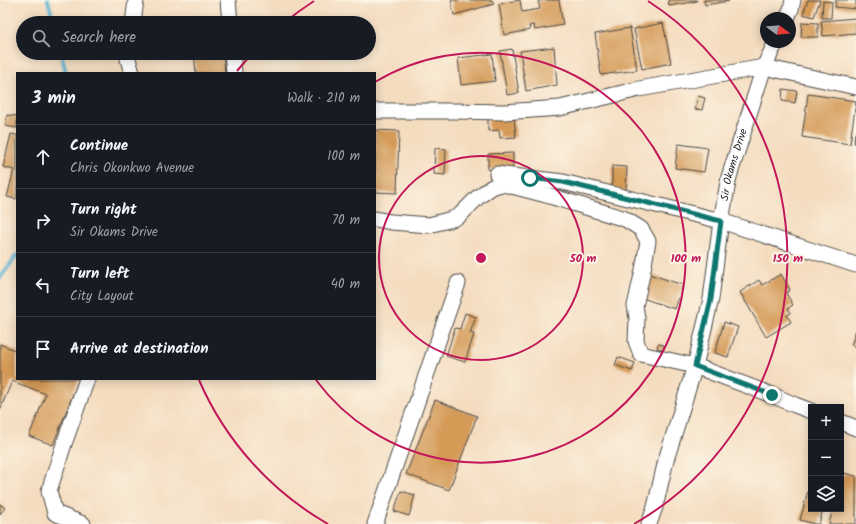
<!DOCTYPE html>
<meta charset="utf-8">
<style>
body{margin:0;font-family:Kalam,sans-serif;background:#20242c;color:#f1f3f6}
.controls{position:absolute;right:12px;bottom:12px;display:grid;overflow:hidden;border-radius:0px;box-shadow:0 2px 10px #0003}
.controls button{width:36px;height:36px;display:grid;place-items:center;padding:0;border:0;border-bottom:1px solid #363941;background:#171b24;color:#f1f3f6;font:20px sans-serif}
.compass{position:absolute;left:760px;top:12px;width:36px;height:36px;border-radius:50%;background:#171b24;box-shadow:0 2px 10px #0003;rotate:106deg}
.stop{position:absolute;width:12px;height:12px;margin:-9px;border:3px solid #0f766e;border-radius:50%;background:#fff}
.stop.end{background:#0f766e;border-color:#fff;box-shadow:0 1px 4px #0008}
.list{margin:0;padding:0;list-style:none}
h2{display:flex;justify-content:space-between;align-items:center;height:52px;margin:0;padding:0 16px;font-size:17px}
h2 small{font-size:13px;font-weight:400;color:#9ea1a6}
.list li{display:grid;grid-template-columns:26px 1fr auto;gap:12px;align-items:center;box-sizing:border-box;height:64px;padding:0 16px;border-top:1px solid #363941}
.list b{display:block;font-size:15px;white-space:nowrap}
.list p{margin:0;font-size:13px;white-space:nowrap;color:#9ea1a6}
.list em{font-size:13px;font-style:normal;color:#9ea1a6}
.icon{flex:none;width:22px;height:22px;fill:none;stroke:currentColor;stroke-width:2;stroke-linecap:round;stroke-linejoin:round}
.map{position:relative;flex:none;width:856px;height:524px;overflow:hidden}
.search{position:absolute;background:#171b24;box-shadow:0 2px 10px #0003;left:16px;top:16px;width:360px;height:44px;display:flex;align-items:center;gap:10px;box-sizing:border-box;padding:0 14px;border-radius:22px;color:#9ea1a6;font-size:15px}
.panel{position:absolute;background:#171b24;box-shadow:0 2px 10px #0003;left:16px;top:72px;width:360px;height:308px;border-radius:0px}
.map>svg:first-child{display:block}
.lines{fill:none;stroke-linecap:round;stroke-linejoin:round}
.stream{stroke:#55afd3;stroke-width:4}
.building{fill:#d49a57}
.minor-casing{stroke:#494641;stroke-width:17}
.minor{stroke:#fff;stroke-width:15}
.route{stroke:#0f766e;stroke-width:5}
.ring{fill:none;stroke:#c2185b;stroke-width:2}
.labels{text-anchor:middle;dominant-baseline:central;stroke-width:4;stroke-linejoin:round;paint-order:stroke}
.street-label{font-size:11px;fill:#2b2b2b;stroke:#fcf5e5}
.centre{fill:#c2185b;stroke:#fcf5e5;stroke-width:2}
.ring-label{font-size:12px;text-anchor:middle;font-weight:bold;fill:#c2185b;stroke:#fcf5e5;stroke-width:4;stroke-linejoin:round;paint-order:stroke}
</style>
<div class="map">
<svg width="856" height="524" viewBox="0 0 856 524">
<rect width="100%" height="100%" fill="#fcf5e5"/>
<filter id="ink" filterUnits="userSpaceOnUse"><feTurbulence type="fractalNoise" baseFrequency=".025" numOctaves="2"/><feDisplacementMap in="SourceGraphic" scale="8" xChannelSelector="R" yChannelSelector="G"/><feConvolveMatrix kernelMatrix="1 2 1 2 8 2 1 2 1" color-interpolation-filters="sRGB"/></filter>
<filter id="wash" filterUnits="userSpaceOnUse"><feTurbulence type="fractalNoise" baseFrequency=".012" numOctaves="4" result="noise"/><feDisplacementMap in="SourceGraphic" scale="16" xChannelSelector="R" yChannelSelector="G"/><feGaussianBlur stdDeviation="0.9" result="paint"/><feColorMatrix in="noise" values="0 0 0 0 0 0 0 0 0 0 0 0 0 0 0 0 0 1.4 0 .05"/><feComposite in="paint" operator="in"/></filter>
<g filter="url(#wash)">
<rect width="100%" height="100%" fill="#f4dcbf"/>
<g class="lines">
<g class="stream">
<polyline points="48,0 54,23"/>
<polyline points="61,53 66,73"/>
<polyline points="0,278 17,255"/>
</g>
</g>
<g id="blocks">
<g class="building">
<polygon points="451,0 492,0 494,4 454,15"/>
<polygon points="520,0 522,12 540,9 538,1 546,0 559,0 563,25 535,30 534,25 529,26 530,30 504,35 499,4"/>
<polygon points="668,0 697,0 697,1 669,6"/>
<polygon points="704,0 729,0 729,1 705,5"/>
<polygon points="808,0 820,0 814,17 803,14"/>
<polygon points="836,0 856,0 856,9 835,7"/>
<polygon points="823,1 832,2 831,18 822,18"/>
<polygon points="856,18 856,33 823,36 821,21"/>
<polygon points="802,22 818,23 818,37 801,37"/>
<polygon points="663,23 671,63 642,69 634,29"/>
<polygon points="630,28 637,70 601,75 595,34"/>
<polygon points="554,47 557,85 526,91 520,51"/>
<polygon points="512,49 519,93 507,95 500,51"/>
<polygon points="194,53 223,53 225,73 196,73"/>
<polygon points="492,54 495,81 461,85 458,58"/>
<polygon points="783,89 797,91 795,103 782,101"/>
<polygon points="808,94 856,101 850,144 802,137"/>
<polygon points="698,96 705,98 702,110 695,109"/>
<polygon points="7,115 17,116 17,128 5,126"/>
<polygon points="514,117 516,137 500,138 499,130 488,131 488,119"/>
<polygon points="375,130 399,131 397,193 375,192"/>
<polygon points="855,133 856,133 856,143 854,143"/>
<polygon points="11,134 17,135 17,197 16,199 7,197 14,170 3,167"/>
<polygon points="678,144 708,148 704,172 675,168"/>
<polygon points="435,148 446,149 445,175 434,174"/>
<polygon points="513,153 513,169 488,170 488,154"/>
<polygon points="612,166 627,167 626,191 612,191"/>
<polygon points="649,274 683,285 675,309 642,298"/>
<polygon points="781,274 790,290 786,293 793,305 788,308 791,313 787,315 791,322 766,337 740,292 759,280 762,285"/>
<polygon points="465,313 476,317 470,333 474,334 465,362 446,356 455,328 460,329"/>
<polygon points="724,322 738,327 728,357 715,353"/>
<polygon points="856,330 856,347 851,345"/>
<polygon points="0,344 17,351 17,379 79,379 53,445 29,436 46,394 12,381 0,410"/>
<polygon points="658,344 664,345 663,350 657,348"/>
<polygon points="618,357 635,363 632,371 615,365"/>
<polygon points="435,400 477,416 449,490 406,474"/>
<polygon points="844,473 856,476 856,524 829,524 833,509 841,509 841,483"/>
<polygon points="811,480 811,509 823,509 819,524 815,524 800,520"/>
<polygon points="401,491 415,495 409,516 394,511"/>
<polygon points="0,504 5,508 0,514"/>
</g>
</g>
</g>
<g filter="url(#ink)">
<use href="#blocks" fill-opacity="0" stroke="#494641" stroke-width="1"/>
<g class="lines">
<defs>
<g id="minor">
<polyline points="228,0 230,23"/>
<polyline points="787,18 791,9 793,0"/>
<polyline points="133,23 136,0"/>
<polyline points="129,53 128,59 132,73"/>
<polyline points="232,53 234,72"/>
<polyline points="376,111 454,111 504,112 560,108 639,89 764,67 856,87"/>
<polyline points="497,174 563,182 721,221 856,265"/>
<polyline points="375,219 391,222 429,225 452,219 459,216 478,197 492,187 501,184 508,185 550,196 625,219 641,229 648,241 643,270 635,306 637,318 636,341 641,354 695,366 772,395 795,405 811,411"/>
<polyline points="841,422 856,428"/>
<polyline points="83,524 55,513 49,491 64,444 87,379"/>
<polyline points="375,524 458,283"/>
<path id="s1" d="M649 524 655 507 666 460 695 366 711 299 721 221 729 177 764 67 776 42"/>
</g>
</defs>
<use href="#minor" class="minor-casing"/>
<use href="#minor" class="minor"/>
</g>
</g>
<g class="lines" filter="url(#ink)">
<polyline class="route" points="530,178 563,182 721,221 711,299 695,366 772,395"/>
</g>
<g class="ring">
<circle cx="481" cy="258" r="102"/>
<path d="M375 82A205 205 0 1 1 316 380"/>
<path d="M328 524A307 307 0 0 1 199 380M237 71A307 307 0 0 1 251 55M284 23A307 307 0 0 1 314 1M648 1A307 307 0 0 1 634 524"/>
</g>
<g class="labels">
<g class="street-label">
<text stroke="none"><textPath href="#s1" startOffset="370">Sir Okams Drive</textPath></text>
</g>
</g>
<circle cx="481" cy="258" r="6" class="centre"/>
<g class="ring-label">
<text x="583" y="262">50 m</text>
<text x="686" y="262">100 m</text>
<text x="788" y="262">150 m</text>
</g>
</svg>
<div class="controls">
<button>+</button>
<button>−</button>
<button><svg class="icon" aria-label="layers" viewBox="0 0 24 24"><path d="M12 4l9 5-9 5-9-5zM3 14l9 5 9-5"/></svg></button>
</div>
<svg class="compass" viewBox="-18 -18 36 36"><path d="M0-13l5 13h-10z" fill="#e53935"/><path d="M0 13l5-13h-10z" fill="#9ea1a6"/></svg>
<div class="stop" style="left:530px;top:178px"></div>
<div class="stop end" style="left:772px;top:395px"></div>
<div class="search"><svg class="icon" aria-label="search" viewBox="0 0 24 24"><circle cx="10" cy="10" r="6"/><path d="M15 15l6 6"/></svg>Search here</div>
<section class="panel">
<h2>3 min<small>Walk · 210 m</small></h2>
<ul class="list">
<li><svg class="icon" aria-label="ahead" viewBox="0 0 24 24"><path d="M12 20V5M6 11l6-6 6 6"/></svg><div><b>Continue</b><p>Chris Okonkwo Avenue</p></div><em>100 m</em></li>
<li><svg class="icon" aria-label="right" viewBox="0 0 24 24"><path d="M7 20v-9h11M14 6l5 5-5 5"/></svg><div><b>Turn right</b><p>Sir Okams Drive</p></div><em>70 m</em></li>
<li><svg class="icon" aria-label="left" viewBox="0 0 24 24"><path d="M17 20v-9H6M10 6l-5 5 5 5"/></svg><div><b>Turn left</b><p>City Layout</p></div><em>40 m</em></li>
<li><svg class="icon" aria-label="arrive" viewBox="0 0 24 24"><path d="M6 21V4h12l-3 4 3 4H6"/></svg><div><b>Arrive at destination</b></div></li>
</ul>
</section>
</div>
